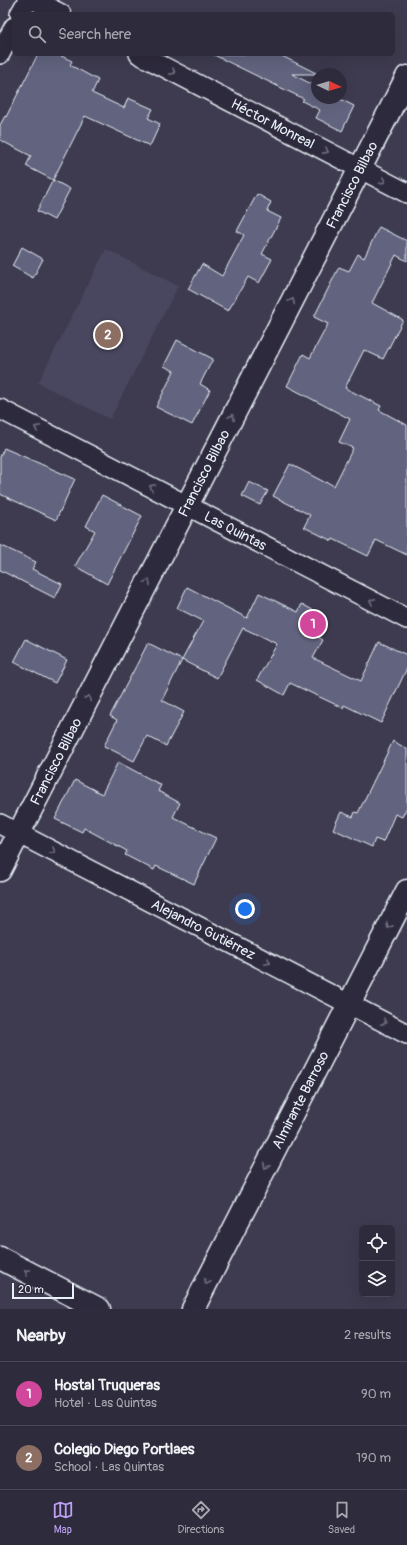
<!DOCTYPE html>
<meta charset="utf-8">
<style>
body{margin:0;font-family:Pangolin,sans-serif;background:#363443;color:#f1f3f6}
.controls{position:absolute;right:12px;bottom:12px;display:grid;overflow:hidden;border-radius:6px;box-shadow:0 4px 16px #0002}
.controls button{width:36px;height:36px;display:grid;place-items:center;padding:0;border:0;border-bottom:1px solid #494856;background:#2e2c3c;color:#f1f3f6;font:20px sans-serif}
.compass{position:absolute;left:311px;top:68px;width:36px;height:36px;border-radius:50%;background:#2e2c3c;box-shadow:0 4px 16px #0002;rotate:94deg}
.scale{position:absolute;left:12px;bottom:10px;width:62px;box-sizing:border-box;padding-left:4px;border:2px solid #e8f1f8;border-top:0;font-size:11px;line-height:14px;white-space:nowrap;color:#e8f1f8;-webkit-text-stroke:3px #2f2a3d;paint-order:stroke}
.you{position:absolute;left:245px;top:909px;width:14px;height:14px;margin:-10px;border:3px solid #fff;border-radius:50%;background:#1a73e8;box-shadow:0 0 0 6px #1a73e833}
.badge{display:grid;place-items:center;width:26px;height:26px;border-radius:50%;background:#bca0f2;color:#fff;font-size:13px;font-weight:700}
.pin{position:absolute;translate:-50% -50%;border:2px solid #fff;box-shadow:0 1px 4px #0006}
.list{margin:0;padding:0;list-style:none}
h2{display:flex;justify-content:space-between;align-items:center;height:52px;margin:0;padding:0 16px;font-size:17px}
h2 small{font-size:13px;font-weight:400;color:#a7a7af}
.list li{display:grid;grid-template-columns:26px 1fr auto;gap:12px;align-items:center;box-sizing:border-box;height:64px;padding:0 16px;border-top:1px solid #494856}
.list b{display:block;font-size:15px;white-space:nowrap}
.list p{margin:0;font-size:13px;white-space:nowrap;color:#a7a7af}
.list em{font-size:13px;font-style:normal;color:#a7a7af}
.icon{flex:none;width:22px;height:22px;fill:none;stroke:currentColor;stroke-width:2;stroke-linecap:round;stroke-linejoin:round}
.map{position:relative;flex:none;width:407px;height:1309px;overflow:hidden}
.search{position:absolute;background:#2e2c3c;box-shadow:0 4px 16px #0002;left:12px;right:12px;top:12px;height:44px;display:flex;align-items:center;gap:10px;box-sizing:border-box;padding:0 14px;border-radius:6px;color:#a7a7af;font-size:15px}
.sheet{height:180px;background:#2e2c3c}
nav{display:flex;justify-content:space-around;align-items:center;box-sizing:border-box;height:56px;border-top:1px solid #494856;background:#2e2c3c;font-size:11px;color:#a7a7af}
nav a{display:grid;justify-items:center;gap:2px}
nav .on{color:#bca0f2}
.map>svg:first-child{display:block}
.built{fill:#49475e}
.building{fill:#62647e;stroke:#e8f1f8}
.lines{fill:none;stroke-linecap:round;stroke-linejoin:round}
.street-casing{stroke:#e8f1f8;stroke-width:22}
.secondary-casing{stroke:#e8f1f8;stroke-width:25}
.street{stroke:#2f2a3d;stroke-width:19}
.secondary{stroke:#2f2a3d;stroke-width:22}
.oneway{stroke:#70707e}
.labels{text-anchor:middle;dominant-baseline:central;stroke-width:3;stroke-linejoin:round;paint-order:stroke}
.street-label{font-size:14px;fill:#e8f1f8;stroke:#2f2a3d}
</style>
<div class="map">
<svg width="407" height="1309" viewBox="0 0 407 1309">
<rect width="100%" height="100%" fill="#3e3b50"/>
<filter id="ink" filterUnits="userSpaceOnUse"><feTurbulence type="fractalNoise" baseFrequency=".025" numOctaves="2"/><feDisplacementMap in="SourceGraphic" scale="8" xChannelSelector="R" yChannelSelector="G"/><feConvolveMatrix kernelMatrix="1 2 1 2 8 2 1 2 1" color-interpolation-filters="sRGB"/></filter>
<g filter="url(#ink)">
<polygon class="built" points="106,249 178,286 110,419 38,383"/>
<g class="building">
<polygon points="38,54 57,54 72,61 70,65 98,80 92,93 124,108 128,98 153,109 148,118 160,124 150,146 85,116 53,180 26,166 31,156 0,140 0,125 5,116 6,117"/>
<polygon points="212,54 278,54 318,74 292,74 317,87 317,98 338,98 354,106 342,131 316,118 320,110 302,101 304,99"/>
<polygon points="53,180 70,189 54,220 37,211"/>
<polygon points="257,194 271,202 267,211 281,218 262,254 272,259 259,283 248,277 228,311 188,289 202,264 222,276 244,235 237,231"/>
<polygon points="379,227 407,241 407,261 396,255 372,303 403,320 383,359 364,350 345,388 381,406 379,410 407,425 407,555 376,540 368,556 333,539 332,541 304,527 310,515 273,496 290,464 326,483 327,482 334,486 353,448 339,442 350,419 287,386 303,354 310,358 328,324 314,317 339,267 349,271 358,254 364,258"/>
<polygon points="22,247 43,259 33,278 12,266"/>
<polygon points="177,340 213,359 200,384 210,390 192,425 156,407 174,371 164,366"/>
<polygon points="4,448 75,479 56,520 0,494 0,457"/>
<polygon points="249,482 268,491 260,505 242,496"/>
<polygon points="102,495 142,516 107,584 75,566 95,531 86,526"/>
<polygon points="0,545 36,562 32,569 62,584 55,598 0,570"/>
<polygon points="187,587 247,618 259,593 298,612 302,604 325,617 315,635 323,640 313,658 361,681 379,642 407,655 407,668 381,723 344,705 343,708 290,683 284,695 257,680 277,644 243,628 217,678 182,660 203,621 177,608"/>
<polygon points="26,639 67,660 55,683 14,662"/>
<polygon points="148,643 182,660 162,700 184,712 166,746 147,736 134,761 104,746 117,720 110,716"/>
<polygon points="393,741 407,749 407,807 402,817 395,814 383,842 375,839 372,847 333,829 341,812 353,817 355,812 358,813"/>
<polygon points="118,762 161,785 158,791 180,803 173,817 216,838 194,884 156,866 154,870 125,855 127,851 84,828 82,832 55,819 75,780 102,794"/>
</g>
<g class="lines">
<defs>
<g id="street">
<polyline points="34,0 61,14"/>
<polyline points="20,14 28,0"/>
<polyline points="0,54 14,27"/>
<path id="s1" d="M139 54 407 193"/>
<path id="s2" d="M0 409 407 619"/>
<path id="s3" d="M0 824 407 1034"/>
</g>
<g id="secondary">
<path id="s4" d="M0 870 407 77"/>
<polyline points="0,1258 99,1309"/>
<path id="s5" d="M193 1309 407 891"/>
</g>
</defs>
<use href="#street" class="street-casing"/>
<use href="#secondary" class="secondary-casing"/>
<use href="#street" class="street"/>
<use href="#secondary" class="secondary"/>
</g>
<defs><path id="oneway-chevron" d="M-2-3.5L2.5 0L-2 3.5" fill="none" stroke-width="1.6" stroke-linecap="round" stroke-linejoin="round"/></defs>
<g class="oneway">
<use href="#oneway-chevron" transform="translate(173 72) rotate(27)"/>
<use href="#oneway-chevron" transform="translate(326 151) rotate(28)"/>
<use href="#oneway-chevron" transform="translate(383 181) rotate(27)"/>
<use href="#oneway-chevron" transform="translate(292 301) rotate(-63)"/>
<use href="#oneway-chevron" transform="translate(232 417) rotate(-63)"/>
<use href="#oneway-chevron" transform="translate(37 428) rotate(-153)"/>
<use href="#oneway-chevron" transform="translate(152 487) rotate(-153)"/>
<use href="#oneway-chevron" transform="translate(148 582) rotate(-63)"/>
<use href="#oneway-chevron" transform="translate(372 601) rotate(-153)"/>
<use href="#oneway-chevron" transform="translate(88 698) rotate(-63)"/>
<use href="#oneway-chevron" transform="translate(53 851) rotate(27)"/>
<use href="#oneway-chevron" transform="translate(389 926) rotate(117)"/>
<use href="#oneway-chevron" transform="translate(268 962) rotate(27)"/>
<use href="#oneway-chevron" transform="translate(384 1022) rotate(27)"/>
<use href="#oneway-chevron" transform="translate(266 1166) rotate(117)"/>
<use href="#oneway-chevron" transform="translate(27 1272) rotate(-153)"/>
<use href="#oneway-chevron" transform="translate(207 1282) rotate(117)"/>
</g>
</g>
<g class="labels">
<g class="street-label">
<text stroke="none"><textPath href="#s1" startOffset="151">Héctor Monreal</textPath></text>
<text stroke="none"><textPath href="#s4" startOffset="770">Francisco Bilbao</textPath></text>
<text stroke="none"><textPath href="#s4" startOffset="446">Francisco Bilbao</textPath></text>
<text stroke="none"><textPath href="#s2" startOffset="265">Las Quintas</textPath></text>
<text stroke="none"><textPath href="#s4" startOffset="122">Francisco Bilbao</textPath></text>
<text stroke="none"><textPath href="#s3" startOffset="229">Alejandro Gutiérrez</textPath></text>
<text stroke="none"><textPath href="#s5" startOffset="235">Almirante Barroso</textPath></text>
</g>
</g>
</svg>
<div class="controls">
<button><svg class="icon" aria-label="locate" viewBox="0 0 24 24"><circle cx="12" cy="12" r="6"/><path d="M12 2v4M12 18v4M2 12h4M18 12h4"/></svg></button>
<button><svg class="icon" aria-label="layers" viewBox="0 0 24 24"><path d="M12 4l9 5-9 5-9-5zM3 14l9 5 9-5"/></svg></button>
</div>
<svg class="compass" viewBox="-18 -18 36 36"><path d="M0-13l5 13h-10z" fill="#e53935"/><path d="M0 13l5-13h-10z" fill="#a7a7af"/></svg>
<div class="scale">20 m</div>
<div class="you"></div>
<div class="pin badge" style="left:313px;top:624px;background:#d1479c">1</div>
<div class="pin badge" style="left:108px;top:335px;background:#8d6e63">2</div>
<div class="search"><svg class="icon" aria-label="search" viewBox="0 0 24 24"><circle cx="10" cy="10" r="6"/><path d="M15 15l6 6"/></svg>Search here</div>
</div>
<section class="sheet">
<h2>Nearby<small>2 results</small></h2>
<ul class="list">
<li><span class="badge" style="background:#d1479c">1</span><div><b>Hostal Truqueras</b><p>Hotel · Las Quintas</p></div><em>90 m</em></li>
<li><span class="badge" style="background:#8d6e63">2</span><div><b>Colegio Diego Portlaes</b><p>School · Las Quintas</p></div><em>190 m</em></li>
</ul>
</section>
<nav>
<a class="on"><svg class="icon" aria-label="map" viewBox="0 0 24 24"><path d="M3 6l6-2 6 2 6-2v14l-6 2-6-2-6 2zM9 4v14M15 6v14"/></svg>Map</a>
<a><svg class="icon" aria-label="directions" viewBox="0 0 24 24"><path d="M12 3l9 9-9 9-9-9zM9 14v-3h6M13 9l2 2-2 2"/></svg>Directions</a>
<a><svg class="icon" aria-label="saved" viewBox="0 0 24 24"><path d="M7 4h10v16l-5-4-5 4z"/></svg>Saved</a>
</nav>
